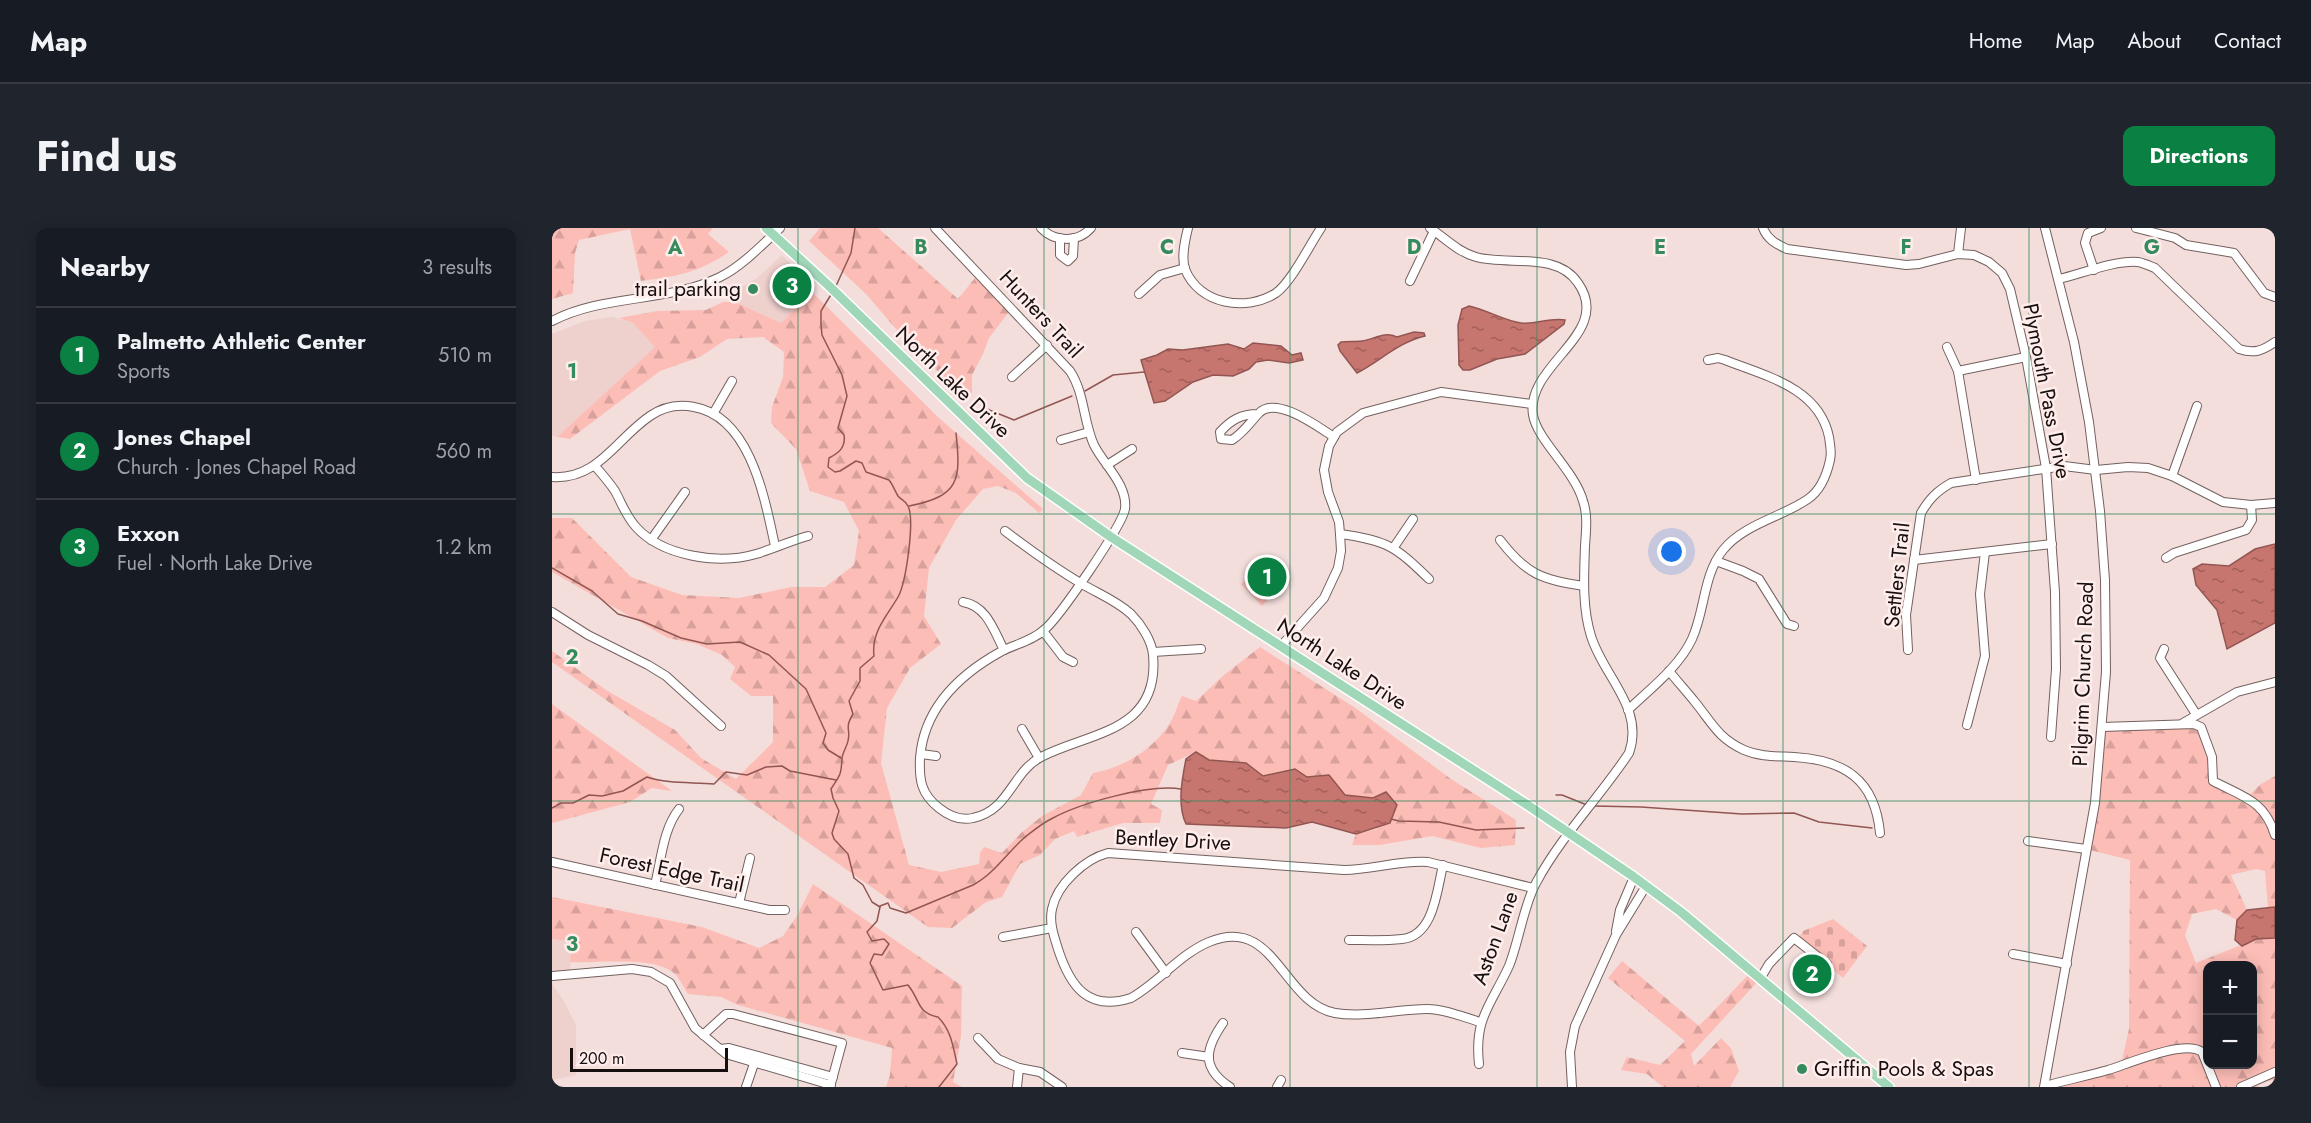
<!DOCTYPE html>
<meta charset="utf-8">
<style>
body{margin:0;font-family:Jost,sans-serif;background:#20242c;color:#f1f3f6}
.controls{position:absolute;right:18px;bottom:18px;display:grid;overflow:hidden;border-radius:12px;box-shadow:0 3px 15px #0003}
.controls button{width:54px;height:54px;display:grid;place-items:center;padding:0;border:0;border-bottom:2px solid #363941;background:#171b24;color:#f1f3f6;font:30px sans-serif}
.scale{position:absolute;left:18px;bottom:15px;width:158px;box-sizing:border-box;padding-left:6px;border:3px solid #160f0f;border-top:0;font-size:16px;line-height:21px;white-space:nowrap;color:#160f0f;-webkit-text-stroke:4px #feedeb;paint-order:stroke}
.you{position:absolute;left:1120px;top:324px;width:21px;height:21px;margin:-15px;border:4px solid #fff;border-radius:50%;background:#1a73e8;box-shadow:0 0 0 9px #1a73e833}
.badge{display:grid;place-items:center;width:39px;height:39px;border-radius:50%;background:#0b8043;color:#fff;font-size:20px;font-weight:700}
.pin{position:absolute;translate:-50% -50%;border:3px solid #fff;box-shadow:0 2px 6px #0006}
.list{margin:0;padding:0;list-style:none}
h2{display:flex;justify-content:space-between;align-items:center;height:78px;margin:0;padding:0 24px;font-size:26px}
h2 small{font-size:20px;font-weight:400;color:#9ea1a6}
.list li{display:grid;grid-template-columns:39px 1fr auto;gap:18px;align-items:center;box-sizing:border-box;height:96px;padding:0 24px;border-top:2px solid #363941}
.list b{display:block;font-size:22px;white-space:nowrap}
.list p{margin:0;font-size:20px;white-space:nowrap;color:#9ea1a6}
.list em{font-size:20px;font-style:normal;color:#9ea1a6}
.map{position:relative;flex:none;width:1723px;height:859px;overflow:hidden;border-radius:12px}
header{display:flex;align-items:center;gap:36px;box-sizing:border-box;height:84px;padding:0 30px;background:#171b24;border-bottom:2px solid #363941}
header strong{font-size:28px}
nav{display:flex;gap:33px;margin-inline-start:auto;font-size:21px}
.intro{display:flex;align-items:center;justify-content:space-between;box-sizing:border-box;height:144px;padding:0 36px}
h1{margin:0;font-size:42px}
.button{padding:15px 27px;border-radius:12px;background:#0b8043;color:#fff;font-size:21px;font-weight:700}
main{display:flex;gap:36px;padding:0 36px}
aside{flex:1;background:#171b24;border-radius:12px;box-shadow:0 3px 15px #0003}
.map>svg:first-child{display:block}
.built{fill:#eed0cd}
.forest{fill:url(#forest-firs);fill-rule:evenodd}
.cemetery{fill:url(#cemetery-stones)}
.pitch{fill:#fdbdb7}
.water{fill:url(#water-ripples);stroke:#925652;stroke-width:1.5}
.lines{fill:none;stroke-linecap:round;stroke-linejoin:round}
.stream{stroke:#925652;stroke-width:1.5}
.minor-casing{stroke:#73615f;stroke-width:10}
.major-casing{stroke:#fff;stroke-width:12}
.minor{stroke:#fff;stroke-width:8}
.major{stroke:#9fd7b8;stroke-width:9}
.grid{fill:none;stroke:#368b5e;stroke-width:1.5;stroke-opacity:0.55}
.poi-dot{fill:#368b5e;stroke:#feedeb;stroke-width:2}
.labels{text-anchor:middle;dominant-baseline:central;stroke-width:5;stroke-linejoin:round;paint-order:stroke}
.poi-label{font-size:21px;fill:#160f0f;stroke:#feedeb;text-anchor:end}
.street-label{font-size:21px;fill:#160f0f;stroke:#feedeb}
.grid-label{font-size:20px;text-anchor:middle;font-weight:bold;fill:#368b5e;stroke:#feedeb;stroke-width:5;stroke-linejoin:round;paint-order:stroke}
</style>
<header>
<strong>Map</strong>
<nav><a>Home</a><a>Map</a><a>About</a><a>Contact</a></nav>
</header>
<div class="intro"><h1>Find us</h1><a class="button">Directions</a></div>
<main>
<aside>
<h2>Nearby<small>3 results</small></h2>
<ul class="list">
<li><span class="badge">1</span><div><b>Palmetto Athletic Center</b><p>Sports</p></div><em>510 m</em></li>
<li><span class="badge">2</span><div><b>Jones Chapel</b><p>Church · Jones Chapel Road</p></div><em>560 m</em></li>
<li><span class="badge">3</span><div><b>Exxon</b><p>Fuel · North Lake Drive</p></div><em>1.2 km</em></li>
</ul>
</aside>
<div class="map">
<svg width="1723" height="859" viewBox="0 0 1723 859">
<defs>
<pattern id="forest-firs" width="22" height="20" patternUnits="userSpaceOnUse" patternTransform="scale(1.5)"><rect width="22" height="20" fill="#fdbdb7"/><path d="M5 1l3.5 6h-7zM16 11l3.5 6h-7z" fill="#d8a19c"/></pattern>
<pattern id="cemetery-stones" width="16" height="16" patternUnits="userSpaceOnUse" patternTransform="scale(1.5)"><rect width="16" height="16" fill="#fdbdb7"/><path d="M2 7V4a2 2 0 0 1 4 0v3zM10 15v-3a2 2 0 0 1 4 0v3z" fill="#d8a19c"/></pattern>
<pattern id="water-ripples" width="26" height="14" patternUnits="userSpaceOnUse" patternTransform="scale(1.5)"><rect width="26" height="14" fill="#c7756f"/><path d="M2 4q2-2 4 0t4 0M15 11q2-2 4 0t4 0" fill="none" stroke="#a15e5a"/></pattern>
</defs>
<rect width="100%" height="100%" fill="#f3dedc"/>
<g class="built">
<polygon points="230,27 263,60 229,95 183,74 175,67 205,50"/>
<polygon points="60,89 81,95 103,119 5,209 0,207 0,106 33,93"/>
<polygon points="0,711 20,714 18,743 0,745"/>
<polygon points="0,755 14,777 24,797 24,847 0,852"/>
</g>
<g class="forest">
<path d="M0 0H161L156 6 177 24C146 45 125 48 89 53L78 1 27 12 23 25 21 65 0 71Z"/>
<polygon points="268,0 326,0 406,71 427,45 460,80 437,110 431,126 420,147 420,165 410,167 351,109 314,66 257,13"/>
<path d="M260 64 387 190 491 281 487 285 464 265 446 258 431 261 404 292 377 340 372 388 389 416 358 440 335 480 329 535 357 637 389 644 427 636 428 625 432 619 450 625 469 605 490 588 529 567 541 545C570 540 599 523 616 498 622 490 625 478 630 468L644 473 672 447 708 419 802 479 899 551 964 592 963 617 929 620 880 608 828 617H800L804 606 825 601 821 570 793 567 777 547 755 549 743 541 711 548 694 535 657 532 644 524 616 537 599 576 610 582 608 595H571L525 609 522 603 503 611 488 627 468 636 450 669 434 674 400 700 376 699 0 434V423L54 462 123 502 149 530 184 551 221 514V468H199L178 451 183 439 170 427 145 416 116 410 0 344V290H20L79 349 130 367 187 370 239 359H273L302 337 307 303 292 274 258 263 244 221 219 195 220 179 231 149 232 124 211 109 175 111 148 129 108 143 18 211 5 209 103 119 81 95 67 90 105 83 154 82 171 74H183L229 95Z"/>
<polygon points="0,476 120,563 100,560 78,574 0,595"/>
<path d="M1550 499H1649L1657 522 1661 553 1694 570 1709 556 1723 548V679L1716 680 1713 643 1704 641 1679 647 1695 682 1685 692 1664 681 1640 686 1633 707 1644 735 1704 711 1723 710V852L1699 855 1707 859H1510L1568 841 1577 801 1578 632 1534 621ZM1656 738H1700V836H1656Z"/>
<path d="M261 656 410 758 409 809 401 854 410 859H334L338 847 340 820 186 777 169 769 136 766C132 760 128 751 123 746 102 727 46 736 18 734L20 714 0 711V669L150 699 207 720 231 708 245 688Z"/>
<polygon points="1070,733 1147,798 1200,743 1208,751 1139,826 1142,838 1169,810 1179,820 1187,843 1178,859 1111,859 1095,846 1069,842 1075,829 1108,837 1133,813 1056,750"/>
</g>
<polygon class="cemetery" points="1281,691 1315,718 1291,750 1246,711 1251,703"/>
<polygon class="pitch" points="719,327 733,341 729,345 736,352 710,378 689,356"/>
<g class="water">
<path d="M917 78C935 82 953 93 969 95 984 97 998 89 1013 92L1012 96 973 126 945 131 918 142H911L907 137 906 97 910 81Z"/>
<path d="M862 104 872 105 873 108C847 114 828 133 805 145L788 123 786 117 789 114C796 113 804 114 810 113 823 111 832 103 845 109Z"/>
<polygon points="701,115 729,118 740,127 749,125 751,132 737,135 716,132 704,134 697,141 681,148 661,147 641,154 613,173 602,175 589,132 605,127 616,121 631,122 676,116 692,121"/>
<polygon points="1723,316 1723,395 1675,421 1665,382 1644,357 1641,341 1650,336 1677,338 1703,321"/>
<path d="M644 524 657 532 694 535 711 548 743 541 755 549 777 547 793 567 821 570 834 564 845 577 838 595 804 606 760 594 734 600 634 596C625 577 630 551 634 531Z"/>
<polygon points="1723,679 1723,710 1704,711 1690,718 1683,712 1685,692 1695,682"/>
</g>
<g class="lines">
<g class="stream">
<polyline points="284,58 299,25 303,0"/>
<path d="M280 65 269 83V97L270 107 290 147 295 168 286 200 292 207C294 219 287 225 277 230L276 239 283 244 288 243 304 233 310 235 314 244 337 252C341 257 343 263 346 268 349 272 354 273 356 278 363 292 354 355 346 369 335 388 319 404 322 428L308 440V453L297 473 301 486C292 501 299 500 296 513 295 519 290 525 290 531 289 548 288 547 279 561L281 570 287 583 280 605 282 611 296 626 302 650 311 657 320 674 328 679"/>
<polyline points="533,163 561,147 592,144"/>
<polyline points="430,179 462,192 520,168"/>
<path d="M357 278C408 268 409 252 404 205"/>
<polyline points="0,340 40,363 66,386 90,393 129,410 155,416 188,414 217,427 254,461 274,505 271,515 276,522 289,530"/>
<polyline points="1004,567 1010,567 1035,577"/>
<polyline points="1042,578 1089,579 1190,586 1242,585 1267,594 1320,600"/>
<path d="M0 580 9 575H21L37 567 50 568 71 563 95 549C115 556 140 554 162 556L174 544 195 547 214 539 230 538 238 543 284 552"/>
<polyline points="839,591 847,593 887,594 924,602 972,600"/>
<path d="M328 678 336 675 338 680 354 685 421 657C442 646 455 625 472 610 481 603 489 596 499 591 528 575 596 556 629 561"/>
<path d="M328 679 325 693 315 704 320 713 332 711 337 716 330 727 322 726 318 735 331 762 356 757C369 773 364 784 386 789 399 802 401 818 405 836L387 859"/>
</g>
<defs>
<g id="minor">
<path d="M383 0 518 143C533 166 531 193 542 217 552 237 576 257 573 281 570 298 507 390 492 402 480 413 464 416 450 423 408 446 372 479 368 530 367 552 369 566 387 580 397 588 408 593 421 590 457 583 460 544 489 529 538 504 608 504 601 427 600 413 589 396 579 386 565 373 547 366 530 356 503 340 478 322 453 303"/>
<path d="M489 0C502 14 526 15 539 0"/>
<path d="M636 0C633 12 629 29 633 41 647 77 695 84 724 65 740 53 757 18 769 0"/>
<path d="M878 0C893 10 906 24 924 29 956 38 1005 23 1026 55 1062 106 973 136 981 187 985 212 1023 243 1031 273 1036 287 1034 303 1033 318 1032 348 1030 379 1039 408 1051 448 1093 480 1077 525 1048 569 1009 608 984 655 972 676 967 713 957 738 939 777 922 790 927 836"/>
<path d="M1211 0C1215 11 1224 16 1235 21L1354 37 1367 36 1406 26 1422 27 1437 34 1450 45 1458 61 1474 129 1494 240 1503 364 1504 441 1499 509"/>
<polyline points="1584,0 1623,10 1634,17 1682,25 1712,65 1723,69"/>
<polyline points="508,10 508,27 516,33 521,28 522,10"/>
<polyline points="1406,26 1409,0"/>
<polyline points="1542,42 1533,15 1536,5 1549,0"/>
<path d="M1507 51C1529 46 1563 32 1586 34 1592 35 1598 38 1603 40L1687 121C1702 126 1710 123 1723 114"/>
<polyline points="858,53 882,3"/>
<polyline points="587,66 608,47 633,40"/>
<path d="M0 93C52 66 115 75 168 49 190 38 210 17 228 0"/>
<polyline points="1395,119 1406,143 1424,252"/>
<polyline points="1406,143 1474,129"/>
<polyline points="460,149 495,117"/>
<polyline points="161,186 180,153"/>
<path d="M706 186C689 186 679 192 668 204L669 211 680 212C691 205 697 196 706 186 723 166 766 199 782 209"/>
<polyline points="509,212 537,204"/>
<polyline points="555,237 580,221"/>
<path d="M43 238C50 246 57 254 63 263 70 276 74 288 84 299 110 328 166 337 204 326 221 321 238 313 256 308"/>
<polyline points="1620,248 1645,178"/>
<path d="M0 249C46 252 64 211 98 188 111 179 127 176 142 179 199 189 213 272 223 318"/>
<path d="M788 306C835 312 844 319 877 351"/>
<polyline points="99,312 133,264"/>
<path d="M948 312C975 347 989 351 1032 358"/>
<polyline points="842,319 861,291"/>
<polyline points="1614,330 1622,325 1694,302 1700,292 1699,277"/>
<polyline points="1362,332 1500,316"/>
<polyline points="1164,333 1191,343 1207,351 1235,396 1242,398"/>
<path d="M411 374C435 378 442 403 452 422"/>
<polyline points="0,384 36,407 96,437 114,448 169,498"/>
<polyline points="491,403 511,429 521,434"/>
<polyline points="729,418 772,370 786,340 789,323 788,306 787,294 776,264 772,242 777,218 785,204 811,185 889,164 980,176"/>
<polyline points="1612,421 1608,430 1644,486"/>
<path d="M1356 422 1354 387 1369 285C1377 271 1385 263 1399 255L1512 238 1544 242 1576 239 1596 240 1620 248 1671 274 1699 277 1723 275"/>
<polyline points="601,424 649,421"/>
<path d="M1117 443C1125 453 1135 464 1143 474 1160 495 1166 510 1192 522 1208 529 1225 528 1242 529 1293 532 1323 552 1328 605"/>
<path d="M1076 482C1098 461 1127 439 1140 411 1153 383 1151 347 1171 322 1192 296 1230 289 1256 271 1269 262 1275 246 1278 232 1280 224 1278 217 1277 209 1267 160 1214 148 1173 132L1166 130 1156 132"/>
<polyline points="1631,495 1685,464 1723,454"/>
<polyline points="1415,497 1433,428 1428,366 1433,324"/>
<path d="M1550 499 1642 496 1649 499 1660 529 1661 553C1691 569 1712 572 1723 607"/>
<polyline points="470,501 487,530"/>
<polyline points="369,526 384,528"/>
<polyline points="1476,613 1534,621"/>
<polyline points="0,634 217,682 233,682"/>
<path d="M103 657C109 633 111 601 127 581"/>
<polyline points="187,675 198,630"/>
<polyline points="1064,703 1068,682 1082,649"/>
<polyline points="584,704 614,745"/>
<polyline points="451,709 500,700"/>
<path d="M797 712C814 712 832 713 850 711 882 708 885 662 891 637"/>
<polyline points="1461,726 1515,736"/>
<polyline points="0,748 80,741 99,744 118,755 143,800 174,826 279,857"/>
<polyline points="1208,751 1217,736 1242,710 1275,736"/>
<path d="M928 794C911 789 893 781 875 781 846 781 811 790 783 785 730 775 723 686 657 714 628 726 606 755 579 770 536 784 518 758 506 721 502 708 497 695 500 681 505 656 533 631 556 625L792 642C820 642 847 632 876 634L981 660"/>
<path d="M671 795C653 821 649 840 678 859"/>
<polyline points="151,807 174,786 181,786 290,815 278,859"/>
<polyline points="426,810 446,831 467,840 488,844 510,859"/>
<polyline points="168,821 177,820 281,849"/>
<polyline points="630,825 657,829"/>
<path d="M1493 858C1514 852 1535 848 1556 842 1576 836 1632 811 1650 824L1664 859"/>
<polyline points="194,859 203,833"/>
<polyline points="465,859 467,840"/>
<polyline points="725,859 729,852"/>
<polyline points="1020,859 1018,824 1023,798 1064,707 1094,658"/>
<polyline points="1492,859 1543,575 1554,444 1553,352 1548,283 1537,194 1522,114 1493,0"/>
<polyline points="1689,859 1723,844"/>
</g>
<polyline id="major" points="214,0 276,57 475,250 559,309 974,576 1082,649 1129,684 1337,859"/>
</defs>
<use href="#minor" class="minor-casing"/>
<use href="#major" class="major-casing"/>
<use href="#minor" class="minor"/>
<use href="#major" class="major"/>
</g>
<path class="grid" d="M246 0V859M492 0V859M738 0V859M985 0V859M1231 0V859M1477 0V859M0 286H1723M0 573H1723"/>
<g class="poi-dot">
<circle cx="201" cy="61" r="6"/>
<circle cx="1250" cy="841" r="6"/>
</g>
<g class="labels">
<g class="poi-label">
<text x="189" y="61">trail parking</text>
<text x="1262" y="841" text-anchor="start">Griffin Pools &amp; Spas</text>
</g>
<g class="street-label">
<text transform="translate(489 86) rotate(47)">Hunters Trail</text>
<text transform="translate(401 154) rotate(44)">North Lake Drive</text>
<text transform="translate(1495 163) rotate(79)">Plymouth Pass Drive</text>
<text transform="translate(1345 347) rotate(-84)">Settlers Trail</text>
<text transform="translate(790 436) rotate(33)">North Lake Drive</text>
<text transform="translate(1531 446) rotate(-88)">Pilgrim Church Road</text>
<text transform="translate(621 612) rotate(3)">Bentley Drive</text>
<text transform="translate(120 642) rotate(12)">Forest Edge Trail</text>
<text transform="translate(943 710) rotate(-70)">Aston Lane</text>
</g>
</g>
<g class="grid-label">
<text x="123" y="26">A</text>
<text x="369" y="26">B</text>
<text x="615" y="26">C</text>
<text x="862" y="26">D</text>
<text x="1108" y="26">E</text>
<text x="1354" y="26">F</text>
<text x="1600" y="26">G</text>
<text x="20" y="150">1</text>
<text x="20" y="436">2</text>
<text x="20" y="723">3</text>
</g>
</svg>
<div class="controls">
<button>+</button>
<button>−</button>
</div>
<div class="scale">200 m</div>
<div class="you"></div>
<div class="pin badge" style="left:715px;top:349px">1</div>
<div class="pin badge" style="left:1260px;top:746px">2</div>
<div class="pin badge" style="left:240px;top:58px">3</div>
</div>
</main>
